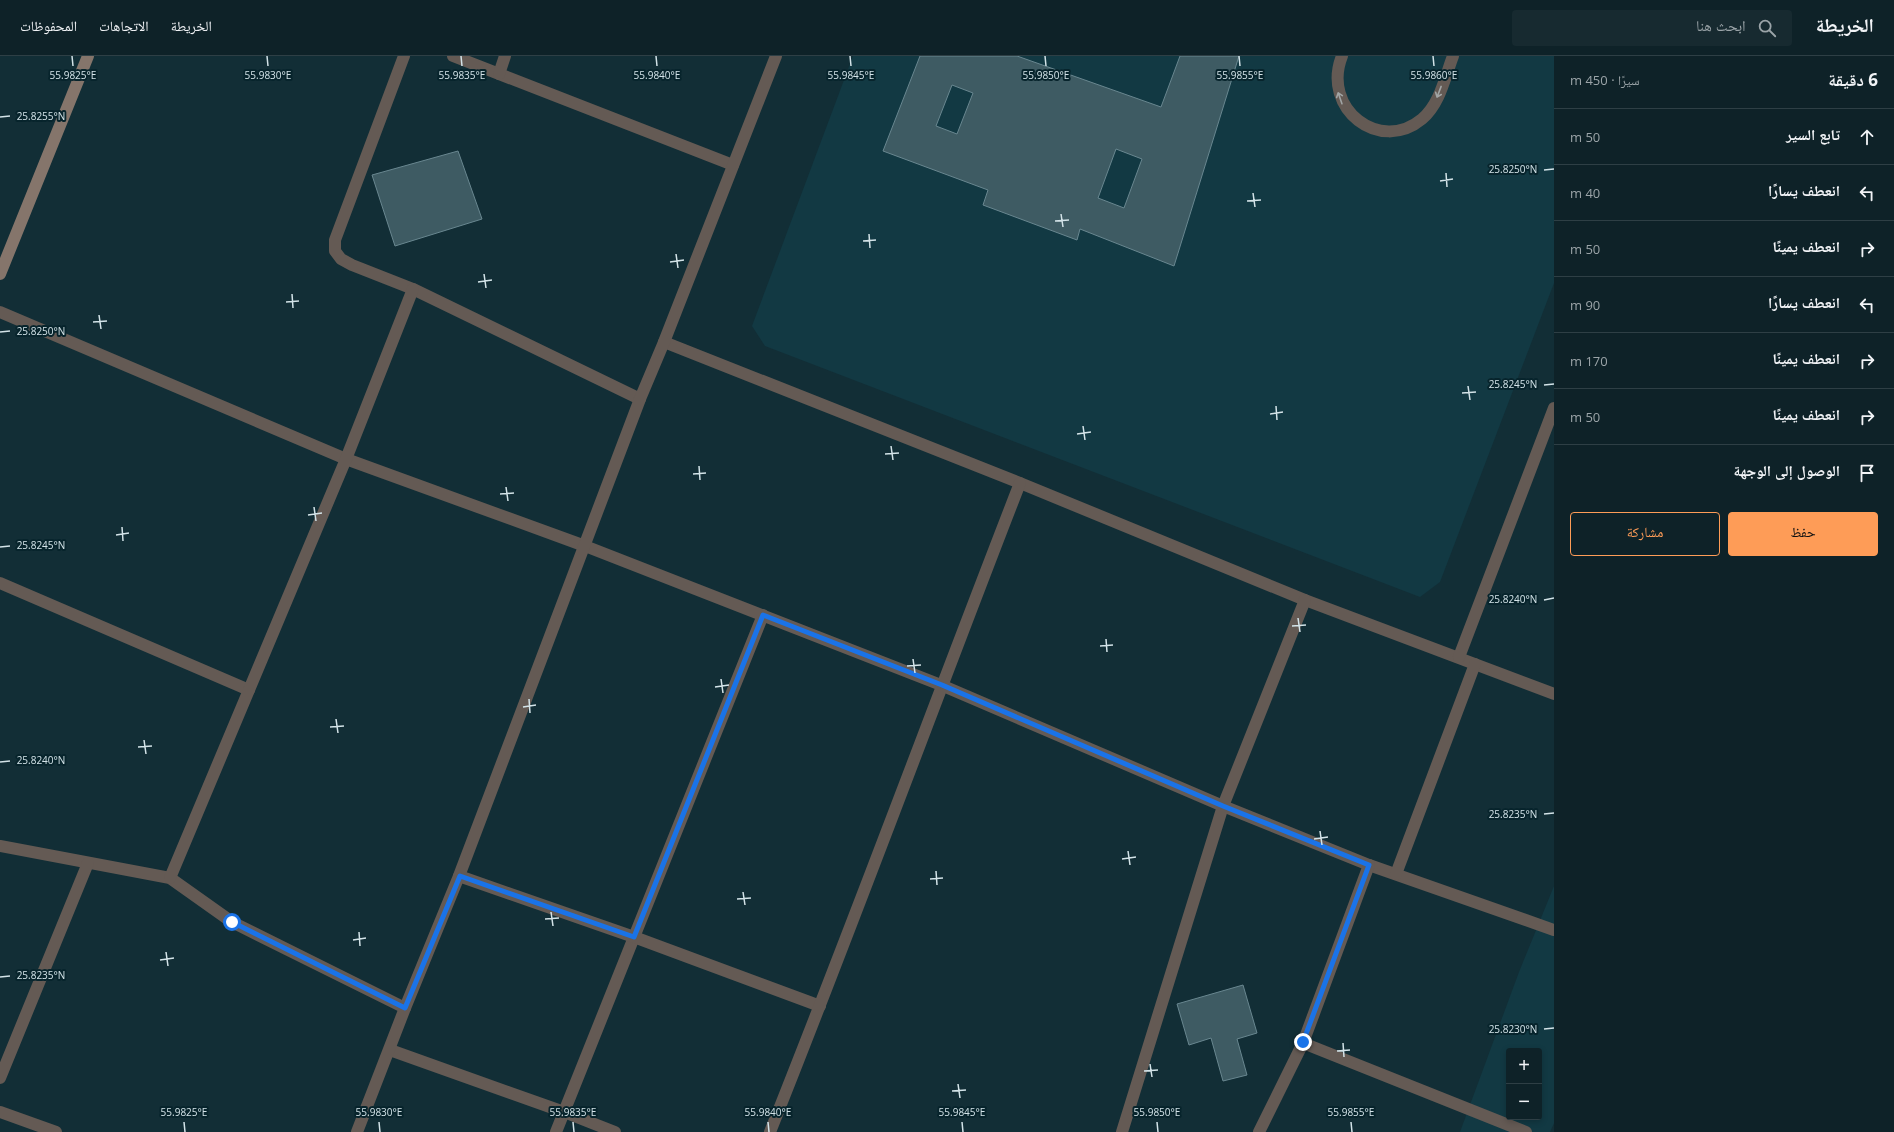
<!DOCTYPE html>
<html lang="ar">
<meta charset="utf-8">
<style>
body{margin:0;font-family:"Open Sans","Noto Naskh Arabic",sans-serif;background:#172a30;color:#f1f3f6;direction:rtl}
.controls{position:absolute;right:12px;bottom:12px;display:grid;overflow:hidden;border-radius:4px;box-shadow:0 2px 6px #0003}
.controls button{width:36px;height:36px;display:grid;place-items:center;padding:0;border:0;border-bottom:1px solid #2e3f45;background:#0e2228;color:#f1f3f6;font:20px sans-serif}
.stop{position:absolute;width:12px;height:12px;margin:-9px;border:3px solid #1a73e8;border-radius:50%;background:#fff}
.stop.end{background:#1a73e8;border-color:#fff;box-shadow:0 1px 4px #0008}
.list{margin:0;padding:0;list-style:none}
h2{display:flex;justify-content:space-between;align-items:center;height:52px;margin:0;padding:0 16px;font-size:17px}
h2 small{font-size:13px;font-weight:400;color:#9ba4a8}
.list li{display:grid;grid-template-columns:26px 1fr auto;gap:12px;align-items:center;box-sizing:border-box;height:56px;padding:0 16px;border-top:1px solid #2e3f45}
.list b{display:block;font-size:15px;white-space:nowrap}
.list em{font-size:13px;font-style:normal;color:#9ba4a8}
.actions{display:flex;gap:8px;padding:12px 16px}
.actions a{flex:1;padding:9px 0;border:1px solid #fe9c57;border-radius:4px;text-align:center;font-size:14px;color:#fe9c57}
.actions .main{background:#fe9c57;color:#111}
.icon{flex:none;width:22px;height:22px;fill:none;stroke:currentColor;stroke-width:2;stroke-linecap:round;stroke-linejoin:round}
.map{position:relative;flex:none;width:1554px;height:1076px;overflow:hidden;direction:ltr}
header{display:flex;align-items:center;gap:24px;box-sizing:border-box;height:56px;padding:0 20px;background:#0e2228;border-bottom:1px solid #2e3f45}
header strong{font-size:19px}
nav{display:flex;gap:22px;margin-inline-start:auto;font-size:14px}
.search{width:280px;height:36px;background:#172a30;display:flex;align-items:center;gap:10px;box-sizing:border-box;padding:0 14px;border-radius:4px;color:#9ba4a8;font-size:15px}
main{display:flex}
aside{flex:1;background:#0e2228}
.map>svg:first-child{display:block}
.built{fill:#123943;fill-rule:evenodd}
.building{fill:#3e5b63;stroke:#698790;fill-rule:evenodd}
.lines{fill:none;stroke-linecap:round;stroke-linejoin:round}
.lane{stroke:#645a54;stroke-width:12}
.street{stroke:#645a54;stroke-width:12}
.secondary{stroke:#85756b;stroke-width:12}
.oneway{stroke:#a1a5a5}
.route{stroke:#1a73e8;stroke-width:5}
.ticks{fill:none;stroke:#d3e3e8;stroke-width:1.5}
.ticks-label{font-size:10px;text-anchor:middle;fill:#d3e3e8;stroke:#07242c;stroke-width:4;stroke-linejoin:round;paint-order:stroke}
</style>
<header>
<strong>الخريطة</strong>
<div class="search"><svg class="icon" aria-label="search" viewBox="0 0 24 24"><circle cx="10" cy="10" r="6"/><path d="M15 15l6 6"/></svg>ابحث هنا</div>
<nav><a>الخريطة</a><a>الاتجاهات</a><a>المحفوظات</a></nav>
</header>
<main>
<aside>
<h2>6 دقيقة<small>سيرًا · 450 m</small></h2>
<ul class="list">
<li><svg class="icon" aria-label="ahead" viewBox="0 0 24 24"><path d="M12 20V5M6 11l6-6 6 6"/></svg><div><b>تابع السير</b></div><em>50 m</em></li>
<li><svg class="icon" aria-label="left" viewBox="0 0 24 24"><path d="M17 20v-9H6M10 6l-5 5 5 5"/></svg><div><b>انعطف يسارًا</b></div><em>40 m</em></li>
<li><svg class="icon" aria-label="right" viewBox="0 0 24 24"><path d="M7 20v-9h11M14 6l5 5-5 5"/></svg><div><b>انعطف يمينًا</b></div><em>50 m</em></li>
<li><svg class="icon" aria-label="left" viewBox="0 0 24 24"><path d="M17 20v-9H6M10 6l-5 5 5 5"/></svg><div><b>انعطف يسارًا</b></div><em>90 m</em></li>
<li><svg class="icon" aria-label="right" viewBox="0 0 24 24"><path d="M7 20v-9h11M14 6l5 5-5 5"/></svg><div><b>انعطف يمينًا</b></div><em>170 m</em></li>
<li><svg class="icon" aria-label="right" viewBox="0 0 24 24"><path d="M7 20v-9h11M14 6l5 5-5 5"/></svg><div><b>انعطف يمينًا</b></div><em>50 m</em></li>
<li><svg class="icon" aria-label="arrive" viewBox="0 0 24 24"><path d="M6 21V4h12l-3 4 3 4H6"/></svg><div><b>الوصول إلى الوجهة</b></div></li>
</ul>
<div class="actions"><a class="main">حفظ</a><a>مشاركة</a></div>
</aside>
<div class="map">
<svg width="1554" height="1076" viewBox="0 0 1554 1076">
<rect width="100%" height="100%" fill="#122e36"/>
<g class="built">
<polygon points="853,0 1554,0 1554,227 1440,526 1420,541 765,290 752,270"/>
<path d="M1554 830V1067L1550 1076H1460L1519 916ZM1509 995H1539V1061H1509Z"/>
</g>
<g class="building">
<path d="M920 0H1017L1161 51 1180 0H1239L1174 210 1080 173 1077 184 983 149 988 134 883 95ZM952 29 973 37 957 78 936 70ZM1116 93 1142 103 1124 152 1098 142Z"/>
<polygon points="458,95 482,163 395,190 372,119"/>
<polygon points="1243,929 1257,977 1237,983 1247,1019 1223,1025 1211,982 1189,989 1177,948"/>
</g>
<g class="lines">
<g class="lane">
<path d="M1342 0C1321 53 1380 98 1422 63 1440 48 1445 21 1453 0"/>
<polyline points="556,1076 763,559"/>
</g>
<g class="street">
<polyline points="404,0 335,184 335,195 341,203 352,209 413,233 640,343"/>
<polyline points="453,0 733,109"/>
<polyline points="499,18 505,0"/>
<polyline points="0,256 346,403 585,490 941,629 1223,750 1369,809 1554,874"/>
<polyline points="664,286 1020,427 1305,544 1554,638"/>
<polyline points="0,527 249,634"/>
<polyline points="1459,601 1554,352"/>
<polyline points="0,790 170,822 232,866 405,952"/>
<polyline points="1396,818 1475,608"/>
<polyline points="459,820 634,881 820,950"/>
<polyline points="170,822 346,403 413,233"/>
<polyline points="1303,987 1526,1076"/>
<polyline points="390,994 564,1056 615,1076"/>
<polyline points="0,1022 88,807"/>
<polyline points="0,1056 56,1076"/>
<polyline points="357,1076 405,952 459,820 640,343 664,286 776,0"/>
<path d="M770 1076C856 861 936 643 1020 427"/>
<polyline points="1122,1076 1223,750 1305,544"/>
<polyline points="1259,1076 1303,987 1369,809"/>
</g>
<polyline class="secondary" points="0,218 88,0"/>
</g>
<defs><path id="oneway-shaft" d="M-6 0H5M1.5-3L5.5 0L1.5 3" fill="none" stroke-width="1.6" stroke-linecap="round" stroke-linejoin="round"/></defs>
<g class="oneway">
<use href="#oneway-shaft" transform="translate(1439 36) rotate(111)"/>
<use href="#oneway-shaft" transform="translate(1340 42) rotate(-109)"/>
</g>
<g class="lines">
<polyline class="route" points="232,866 405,952 460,820 634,881 763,559 942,629 1223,750 1369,809 1303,986"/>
</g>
<path class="ticks" d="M72 0 73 10M267 0 268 10M461 0 462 10M656 0 657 10M850 0 851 10M1045 0 1046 10M1239 0 1240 10M1433 0 1434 10M0 61 10 60M1544 114 1554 113M1446 117 1447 131M1440 125 1453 123M1253 137 1255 151M1247 145 1261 144M1061 158 1063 171M1055 165 1069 164M869 178 870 192M863 185 876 184M676 198 678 212M670 206 684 204M484 218 486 232M478 226 492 224M292 238 293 252M286 246 299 245M99 259 101 273M93 266 107 265M0 276 10 275M1544 329 1554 328M1468 330 1470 344M1462 337 1476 336M1276 350 1277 364M1270 358 1283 356M1083 370 1085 384M1077 378 1091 376M891 390 893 404M885 398 899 397M699 410 700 424M693 418 706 417M506 431 508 445M500 438 514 437M314 451 316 465M308 459 322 457M122 471 123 485M116 479 129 477M0 491 10 490M1544 544 1554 542M1298 562 1300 576M1292 570 1306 569M1106 583 1107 596M1100 590 1113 589M913 603 915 617M907 610 921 609M721 623 723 637M715 631 729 629M529 643 530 657M523 651 536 649M336 663 338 677M330 671 344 670M144 684 146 698M138 691 152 690M0 706 10 705M1544 758 1554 757M1320 775 1322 789M1314 783 1328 781M1128 795 1130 809M1122 803 1136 801M936 815 937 829M930 823 943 822M743 836 745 849M737 843 751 842M551 856 553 870M545 863 559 862M359 876 360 890M353 884 366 882M166 896 168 910M160 904 174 902M0 921 10 920M1544 973 1554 972M1343 987 1344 1001M1337 995 1350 994M1150 1008 1152 1021M1144 1015 1158 1014M958 1028 960 1042M952 1035 966 1034M184 1066 185 1076M379 1066 380 1076M573 1066 574 1076M768 1066 769 1076M962 1066 963 1076M1157 1066 1158 1076M1351 1066 1352 1076"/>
<g class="ticks-label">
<text x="73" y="23">55.9825°E</text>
<text x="268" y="23">55.9830°E</text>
<text x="462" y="23">55.9835°E</text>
<text x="657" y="23">55.9840°E</text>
<text x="851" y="23">55.9845°E</text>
<text x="1046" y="23">55.9850°E</text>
<text x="1240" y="23">55.9855°E</text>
<text x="1434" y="23">55.9860°E</text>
<text x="41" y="64">25.8255°N</text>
<text x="1513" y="117">25.8250°N</text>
<text x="41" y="279">25.8250°N</text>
<text x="1513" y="332">25.8245°N</text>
<text x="41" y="493">25.8245°N</text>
<text x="1513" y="547">25.8240°N</text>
<text x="41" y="708">25.8240°N</text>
<text x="1513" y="762">25.8235°N</text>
<text x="41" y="923">25.8235°N</text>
<text x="1513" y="977">25.8230°N</text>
<text x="184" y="1060">55.9825°E</text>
<text x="379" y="1060">55.9830°E</text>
<text x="573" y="1060">55.9835°E</text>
<text x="768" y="1060">55.9840°E</text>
<text x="962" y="1060">55.9845°E</text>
<text x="1157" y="1060">55.9850°E</text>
<text x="1351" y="1060">55.9855°E</text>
</g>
</svg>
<div class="controls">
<button>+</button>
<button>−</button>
</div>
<div class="stop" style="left:232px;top:866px"></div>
<div class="stop end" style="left:1303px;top:986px"></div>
</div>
</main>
